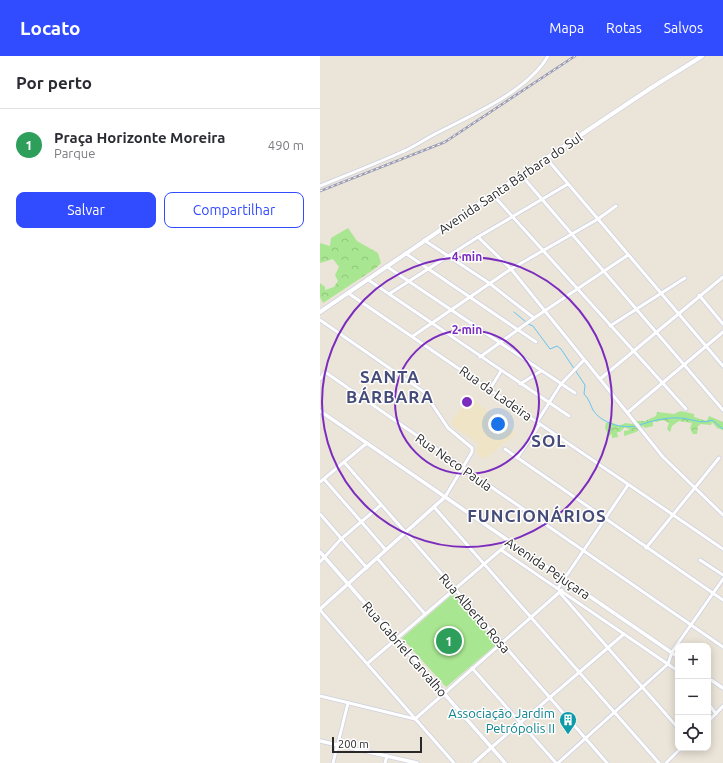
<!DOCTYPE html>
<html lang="pt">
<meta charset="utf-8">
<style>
body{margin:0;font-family:Ubuntu,sans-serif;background:#f7f7f7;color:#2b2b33}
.controls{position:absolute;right:12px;bottom:12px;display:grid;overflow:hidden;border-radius:8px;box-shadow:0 2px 10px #0003}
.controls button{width:36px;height:36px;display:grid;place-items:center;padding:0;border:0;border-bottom:1px solid #e1e1e2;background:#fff;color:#2b2b33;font:20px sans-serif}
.scale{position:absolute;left:12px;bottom:10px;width:90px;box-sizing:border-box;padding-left:4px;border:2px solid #282828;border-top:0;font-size:11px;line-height:14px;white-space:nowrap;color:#282828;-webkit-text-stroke:3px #fff;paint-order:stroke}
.you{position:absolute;left:178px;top:368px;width:14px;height:14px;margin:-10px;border:3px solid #fff;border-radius:50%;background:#1a73e8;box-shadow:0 0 0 6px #1a73e833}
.badge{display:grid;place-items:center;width:26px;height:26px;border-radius:50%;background:#314bff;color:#fff;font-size:13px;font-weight:700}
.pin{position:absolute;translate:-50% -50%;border:2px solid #fff;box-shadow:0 1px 4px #0006}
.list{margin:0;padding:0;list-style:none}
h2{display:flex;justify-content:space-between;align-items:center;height:52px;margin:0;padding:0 16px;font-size:17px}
h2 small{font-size:13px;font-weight:400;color:#7c7c81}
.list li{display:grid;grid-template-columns:26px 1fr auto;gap:12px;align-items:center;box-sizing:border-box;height:72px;padding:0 16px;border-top:1px solid #e1e1e2}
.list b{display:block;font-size:15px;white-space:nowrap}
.list p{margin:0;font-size:13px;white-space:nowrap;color:#7c7c81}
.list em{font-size:13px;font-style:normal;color:#7c7c81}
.actions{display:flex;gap:8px;padding:12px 16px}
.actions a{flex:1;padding:9px 0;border:1px solid #314bff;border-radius:8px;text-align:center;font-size:14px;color:#314bff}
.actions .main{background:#314bff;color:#fff}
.icon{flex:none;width:22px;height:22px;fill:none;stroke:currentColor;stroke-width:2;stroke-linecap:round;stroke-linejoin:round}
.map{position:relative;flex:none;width:403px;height:707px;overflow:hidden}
header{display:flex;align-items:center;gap:24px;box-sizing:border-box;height:56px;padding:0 20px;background:#314bff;color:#fff}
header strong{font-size:19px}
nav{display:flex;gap:22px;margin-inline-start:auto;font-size:14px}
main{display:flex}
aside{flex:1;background:#fff}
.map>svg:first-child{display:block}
.education{fill:#efe4c6}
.forest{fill:url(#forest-crowns)}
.park{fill:#a8e691}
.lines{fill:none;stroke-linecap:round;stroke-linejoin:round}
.stream{stroke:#64c5f4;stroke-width:1}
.minor-casing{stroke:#cdd0e2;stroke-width:4.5}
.tertiary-casing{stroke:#cdd0e2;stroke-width:5}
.secondary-casing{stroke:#cdd0e2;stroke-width:5.5}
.minor{stroke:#fff;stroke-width:3}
.tertiary{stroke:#fff;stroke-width:3.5}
.secondary{stroke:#fff;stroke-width:4}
.rail-casing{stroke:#9b9db4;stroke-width:2.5}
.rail{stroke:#fff;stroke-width:1;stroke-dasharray:3;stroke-linecap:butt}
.ring{fill:none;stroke:#7b2cbf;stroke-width:2}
.labels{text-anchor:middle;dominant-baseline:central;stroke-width:3;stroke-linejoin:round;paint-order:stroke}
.street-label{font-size:13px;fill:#282828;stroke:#fff}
.culture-label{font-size:13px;fill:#0d838f;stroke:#fff;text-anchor:end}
.district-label{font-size:17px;font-weight:bold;letter-spacing:1px;fill:#464c7a;stroke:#fff}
.centre{fill:#7b2cbf;stroke:#fff;stroke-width:2}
.ring-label{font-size:12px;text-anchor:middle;font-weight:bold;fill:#7b2cbf;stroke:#fff;stroke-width:3;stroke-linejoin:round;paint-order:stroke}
</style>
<header>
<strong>Locato</strong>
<nav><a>Mapa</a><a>Rotas</a><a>Salvos</a></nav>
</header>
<main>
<aside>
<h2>Por perto<small></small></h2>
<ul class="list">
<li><span class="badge" style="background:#2e9e5b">1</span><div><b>Praça Horizonte Moreira</b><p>Parque</p></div><em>490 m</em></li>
</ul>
<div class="actions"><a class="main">Salvar</a><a>Compartilhar</a></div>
</aside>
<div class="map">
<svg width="403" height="707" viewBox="0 0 403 707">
<defs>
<pattern id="forest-crowns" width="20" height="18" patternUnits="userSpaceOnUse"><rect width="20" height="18" fill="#a8e691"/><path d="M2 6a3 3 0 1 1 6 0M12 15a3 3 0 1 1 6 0" fill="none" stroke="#91c57d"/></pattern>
</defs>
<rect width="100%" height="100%" fill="#ebe4d8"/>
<polygon class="education" points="149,340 196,378 165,403 156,397 159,388 130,368"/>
<g class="forest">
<polygon points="28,172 37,185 58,197 61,207 56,212 3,247 0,241 0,227 5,231 5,234 14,231 18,225 15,219 19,211 13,203 0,207 0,187 10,190 11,182"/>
<polygon points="361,355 374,358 374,361 387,365 389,360 403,366 403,374 397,372 392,366 391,369 381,368 378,370 377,378 373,378 370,372 372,367 359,365 352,370 350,376 347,373 349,367 343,364 336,366 333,365 333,370 325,372 323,370 316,376 304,380 304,375 310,374 305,371 300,376 297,376 298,381 292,382 292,378 289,380 285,372 286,367 291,366 299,370 305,367 312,368 317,365 325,365 336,360 337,356 354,358"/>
</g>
<polygon class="park" points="133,538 177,588 126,631 82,582"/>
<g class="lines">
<g class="stream">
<polyline points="194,256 206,266"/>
<path d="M208 268 213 270 230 293 237 290 241 293 265 329 264 338C269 343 270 348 273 354 281 367 302 373 316 370"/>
<path d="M319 369C332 365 346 361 359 362 371 362 381 369 392 364L403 373"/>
</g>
<defs>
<g id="minor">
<polyline points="227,103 403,310"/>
<polyline points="202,120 403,354"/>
<path d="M0 130C27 119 55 108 82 96 94 91 105 83 117 77 152 59 208 35 228 0"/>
<polyline points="173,139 366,353"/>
<polyline points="158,181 191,213 343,401 403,459"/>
<polyline points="104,184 169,227 214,262"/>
<polyline points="85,197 216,286"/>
<polyline points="66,210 255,337"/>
<polyline points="47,223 249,360"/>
<polyline points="28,237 403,493"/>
<polyline points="69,238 158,181 248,128"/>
<polyline points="379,239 403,268"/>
<polyline points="0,264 104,336 128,372 152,392 152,396 125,441"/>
<polyline points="290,270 365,222"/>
<polyline points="93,280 191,213 278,163 296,150"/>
<polyline points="160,301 214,262 308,199"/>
<polyline points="0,323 5,316 403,591"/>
<polyline points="280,323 403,221"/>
<polyline points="200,328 221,315"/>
<polyline points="170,333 181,315"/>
<polyline points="308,356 403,276"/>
<polyline points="217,366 241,328 264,304"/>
<polyline points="185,393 403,544"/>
<polyline points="197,402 220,368"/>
<polyline points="24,406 287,707"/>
<polyline points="4,423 65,493"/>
<polyline points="0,426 47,387"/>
<polyline points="114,451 339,707"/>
<polyline points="0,458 47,512"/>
<polyline points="326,492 399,402"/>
<polyline points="181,494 358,615"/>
<polyline points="57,502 105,558"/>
<polyline points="380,504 403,519"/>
<polyline points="0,506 21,483 61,449"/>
<polyline points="238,532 308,429"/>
<polyline points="240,537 358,672"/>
<polyline points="0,554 134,707"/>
<polyline points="48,607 190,486"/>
<polyline points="152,612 236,707"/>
<polyline points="0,640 95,663 242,534"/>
<polyline points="388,647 396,658"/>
<polyline points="388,666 403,650"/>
<polyline points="172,691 304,578"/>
<polyline points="13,707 28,647"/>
<polyline points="65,707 67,700"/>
<polyline points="238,707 348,608 352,596 403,523"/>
<polyline points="346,707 361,692"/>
</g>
<g id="tertiary">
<polyline points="0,355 358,601"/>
<polyline points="0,496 185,707"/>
<polyline points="0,553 125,441"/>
<polyline points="388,622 403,632"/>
<polyline points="0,685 97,707"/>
<polyline points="154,707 172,691"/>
</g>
<path id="secondary" d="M0 256C109 182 218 107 328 34 346 22 364 12 382 0"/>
</defs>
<use href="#minor" class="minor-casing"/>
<use href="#tertiary" class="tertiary-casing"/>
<use href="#secondary" class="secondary-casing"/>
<use href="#minor" class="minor"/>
<use href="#tertiary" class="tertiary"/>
<use href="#secondary" class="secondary"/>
<defs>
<polyline id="rail" points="0,135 125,86 255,0"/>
</defs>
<use href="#rail" class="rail-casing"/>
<use href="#rail" class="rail"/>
</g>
<g class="ring">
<circle cx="147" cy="346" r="72"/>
<circle cx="147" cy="346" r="145"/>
</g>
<defs>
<symbol id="building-pin" viewBox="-11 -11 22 30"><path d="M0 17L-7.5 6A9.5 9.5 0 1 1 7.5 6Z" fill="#0f9aa8" stroke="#fff"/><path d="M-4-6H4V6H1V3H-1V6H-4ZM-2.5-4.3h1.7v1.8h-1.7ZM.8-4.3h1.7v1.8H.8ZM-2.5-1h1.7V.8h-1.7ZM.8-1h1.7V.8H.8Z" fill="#fff"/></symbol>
</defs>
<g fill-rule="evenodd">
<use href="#building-pin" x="238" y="654" width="20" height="27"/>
</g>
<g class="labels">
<g class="street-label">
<text transform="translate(190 127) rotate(-34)">Avenida Santa Bárbara do Sul</text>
<text transform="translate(176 337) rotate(35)">Rua da Ladeira</text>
<text transform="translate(134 406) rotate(35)">Rua Neco Paula</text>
<text transform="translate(228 512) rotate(34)">Avenida Pejuçara</text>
<text transform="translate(155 557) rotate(49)">Rua Alberto Rosa</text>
<text transform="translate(85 593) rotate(49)">Rua Gabriel Carvalho</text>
</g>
<g class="culture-label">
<text x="235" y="657">Associação Jardim<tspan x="235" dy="15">Petrópolis II</tspan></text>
</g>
<g class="district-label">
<text x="70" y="320">SANTA<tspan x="70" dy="20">BÁRBARA</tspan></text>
<text x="229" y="384">SOL</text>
<text x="217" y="459">FUNCIONÁRIOS</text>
</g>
</g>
<circle cx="147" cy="346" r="6" class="centre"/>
<g class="ring-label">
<text x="147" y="205">4 min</text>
<text x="147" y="278">2 min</text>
</g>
</svg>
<div class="controls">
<button>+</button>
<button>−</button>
<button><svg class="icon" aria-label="locate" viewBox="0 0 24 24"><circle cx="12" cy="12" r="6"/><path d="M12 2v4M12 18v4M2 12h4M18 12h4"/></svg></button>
</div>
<div class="scale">200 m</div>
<div class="you"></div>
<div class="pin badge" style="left:129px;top:585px;background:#2e9e5b">1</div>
</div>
</main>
